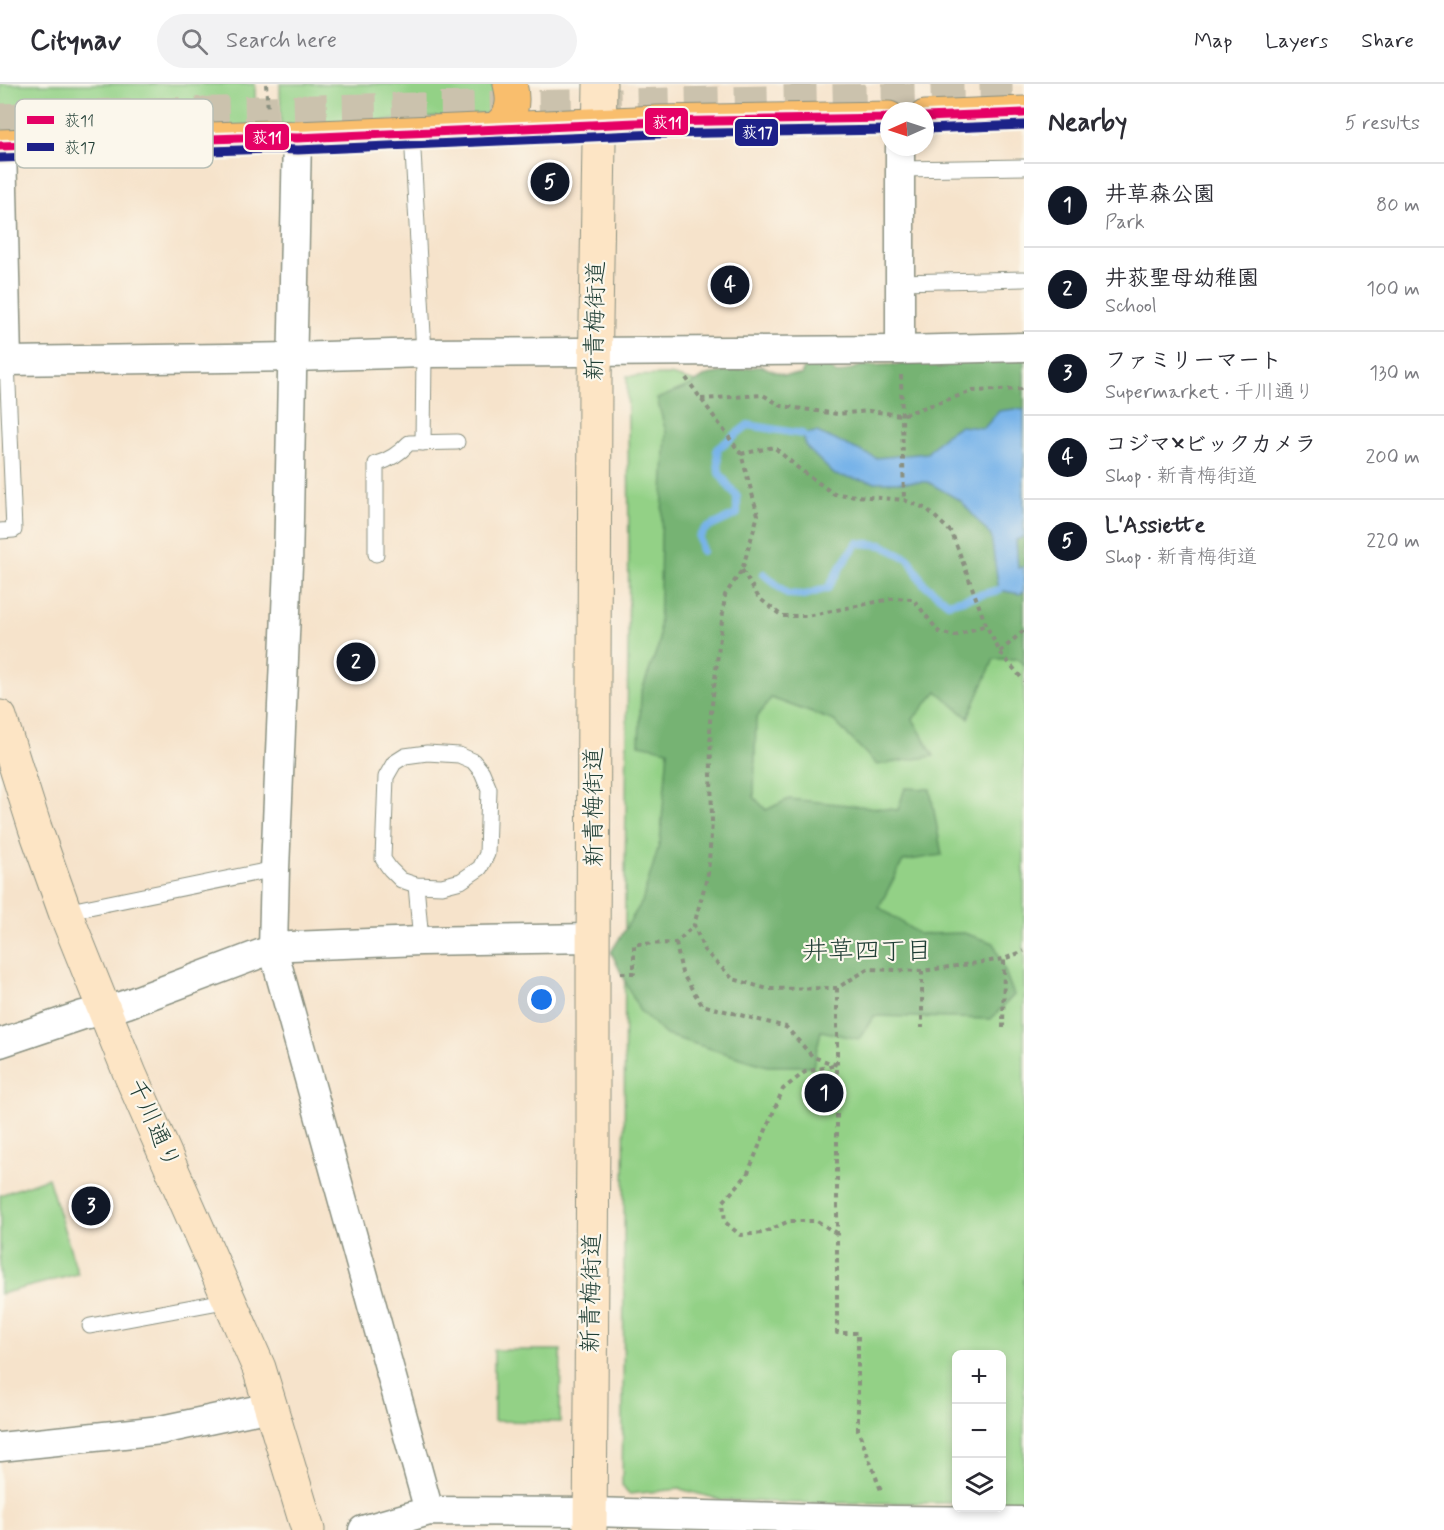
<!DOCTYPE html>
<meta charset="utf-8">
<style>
body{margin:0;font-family:Mynerve,"Klee One",sans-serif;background:#f2f2f3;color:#2b2b33}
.controls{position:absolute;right:18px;bottom:18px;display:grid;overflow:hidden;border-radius:9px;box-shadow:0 3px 9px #0003}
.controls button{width:54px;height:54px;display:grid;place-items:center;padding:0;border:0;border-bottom:2px solid #e1e1e2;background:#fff;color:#2b2b33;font:30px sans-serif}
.compass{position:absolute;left:880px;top:18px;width:54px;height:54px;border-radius:50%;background:#fff;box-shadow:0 3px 9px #0003;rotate:267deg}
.you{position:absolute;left:542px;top:916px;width:21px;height:21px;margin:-15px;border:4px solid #fff;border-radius:50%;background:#1a73e8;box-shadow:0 0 0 9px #1a73e833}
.badge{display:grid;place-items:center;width:39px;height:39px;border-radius:50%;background:#111827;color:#fff;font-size:20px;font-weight:700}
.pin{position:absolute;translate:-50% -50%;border:3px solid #fff;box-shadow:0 2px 6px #0006}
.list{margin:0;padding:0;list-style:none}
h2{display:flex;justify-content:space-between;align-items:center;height:78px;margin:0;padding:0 24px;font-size:26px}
h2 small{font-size:20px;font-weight:400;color:#7c7c81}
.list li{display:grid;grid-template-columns:39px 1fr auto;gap:18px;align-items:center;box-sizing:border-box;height:84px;padding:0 24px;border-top:2px solid #e1e1e2}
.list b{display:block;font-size:22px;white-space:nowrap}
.list p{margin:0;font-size:20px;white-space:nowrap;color:#7c7c81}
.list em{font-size:20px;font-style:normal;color:#7c7c81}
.icon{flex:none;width:33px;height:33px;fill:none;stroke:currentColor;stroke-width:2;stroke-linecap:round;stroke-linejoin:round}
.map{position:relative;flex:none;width:1024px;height:1446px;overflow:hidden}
header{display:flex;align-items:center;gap:36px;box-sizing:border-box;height:84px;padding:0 30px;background:#fff;border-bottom:2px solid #e1e1e2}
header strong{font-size:28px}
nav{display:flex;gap:33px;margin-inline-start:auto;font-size:21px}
.search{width:420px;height:54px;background:#f2f2f3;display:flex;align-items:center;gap:15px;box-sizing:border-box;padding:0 21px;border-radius:33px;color:#7c7c81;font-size:22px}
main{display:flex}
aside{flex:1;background:#fff}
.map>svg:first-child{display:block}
.green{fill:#93d186;stroke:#59875d;stroke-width:1.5}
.forest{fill:#76b373;stroke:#4a7854;stroke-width:1.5}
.water{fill:#77b3e9;stroke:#4b788e;stroke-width:1.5}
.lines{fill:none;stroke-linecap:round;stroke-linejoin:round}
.stream{stroke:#77b3e9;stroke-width:8}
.primary-tunnel{stroke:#cbc2ad;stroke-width:33;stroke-dasharray:33 16;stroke-linecap:butt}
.lane-casing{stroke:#8a9080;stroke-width:17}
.street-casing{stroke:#8a9080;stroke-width:31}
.secondary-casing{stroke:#8a9080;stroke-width:35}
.primary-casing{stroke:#8a9080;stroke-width:35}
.path{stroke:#8a9080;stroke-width:4;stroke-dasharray:4.5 4.5;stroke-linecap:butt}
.lane{stroke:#fff;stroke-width:15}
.street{stroke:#fff;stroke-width:28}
.secondary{stroke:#fde5c5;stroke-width:33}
.primary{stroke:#f9be6d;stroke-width:33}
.bus-1-casing{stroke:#fbf7ec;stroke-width:14}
.bus-2-casing{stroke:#fbf7ec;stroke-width:14}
.bus-1{stroke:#e50065;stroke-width:9}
.bus-2{stroke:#1d2088;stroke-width:9}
.labels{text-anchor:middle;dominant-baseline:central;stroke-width:4.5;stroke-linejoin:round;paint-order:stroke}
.street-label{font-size:24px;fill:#1f3d34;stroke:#fbf7ec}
.neighbourhood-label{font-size:26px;fill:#1f3d34;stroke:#fbf7ec}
.key{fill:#fbf7ec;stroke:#b9bfb5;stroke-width:1.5}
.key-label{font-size:16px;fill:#1f3d34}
.line-badge{stroke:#fbf7ec;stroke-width:2}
.badge-label{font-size:16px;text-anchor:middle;font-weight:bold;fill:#fff}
</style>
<header>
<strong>Citynav</strong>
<div class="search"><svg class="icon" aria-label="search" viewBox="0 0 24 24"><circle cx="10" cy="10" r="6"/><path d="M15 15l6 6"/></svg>Search here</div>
<nav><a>Map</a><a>Layers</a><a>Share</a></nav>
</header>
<main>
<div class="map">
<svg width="1024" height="1446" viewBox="0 0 1024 1446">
<rect width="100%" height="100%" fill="#fbf7ec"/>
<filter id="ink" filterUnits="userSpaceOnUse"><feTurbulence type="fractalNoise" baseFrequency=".0167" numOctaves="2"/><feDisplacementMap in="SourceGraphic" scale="12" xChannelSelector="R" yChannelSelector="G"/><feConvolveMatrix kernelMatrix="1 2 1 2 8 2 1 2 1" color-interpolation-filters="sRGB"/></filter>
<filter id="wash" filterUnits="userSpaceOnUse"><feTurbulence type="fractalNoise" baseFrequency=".008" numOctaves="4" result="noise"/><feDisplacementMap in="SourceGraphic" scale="24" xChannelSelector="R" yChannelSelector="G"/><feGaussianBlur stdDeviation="1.35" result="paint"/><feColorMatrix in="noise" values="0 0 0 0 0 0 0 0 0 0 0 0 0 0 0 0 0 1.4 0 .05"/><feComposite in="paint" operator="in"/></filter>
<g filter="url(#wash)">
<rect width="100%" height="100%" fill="#f6e3cb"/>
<g class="green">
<polygon points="0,0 255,0 256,46 50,52 0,43"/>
<polygon points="280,0 492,0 498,8 496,29 281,44"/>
<path d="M1024 290V1420L1002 1419V1270H956V1419H796L722 1416 680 1405 629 1410 622 1401C625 1199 624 996 625 794 627 626 631 459 627 292L670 291 700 299Z"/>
<polygon points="48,1094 78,1190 0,1210 0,1111"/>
<polygon points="494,1266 561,1266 560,1338 494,1337"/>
</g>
<polygon class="forest" points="1024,275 1024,582 1018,575 994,575 968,634 937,607 913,635 934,672 877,681 834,637 771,614 756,635 754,713 766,726 789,715 898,726 905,704 930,705 942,771 903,777 879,823 919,850 964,849 994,859 1014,911 991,935 874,932 859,955 821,947 813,982 767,982 666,951 639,926 611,868 642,818 660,758 668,666 639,660 641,609 659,560 661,452 666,348 657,315 691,301 707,291 761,282 784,291 801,291 807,277 822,278 837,290 861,282"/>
<polygon class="water" points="1015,325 1024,326 1024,453 1016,456 1018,484 1024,483 1024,507 1020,510 999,506 991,452 961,417 928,398 875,398 835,391 807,364 802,350 817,348 876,374 927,369 945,351 959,342 984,344 999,327"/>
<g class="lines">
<g class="stream">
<polyline points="702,467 699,453 705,445 737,430 737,413 719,389 717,365 748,341 802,350"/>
<polyline points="764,490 787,510 805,511 828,504 841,482 857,459 882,461 909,475 923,499 948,519 999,506"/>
</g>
</g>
</g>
<g filter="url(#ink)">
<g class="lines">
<polyline class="primary-tunnel" points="0,36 114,31 1024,13"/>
<defs>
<g id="lane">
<polyline points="412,49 424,269 423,359"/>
<polyline points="900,85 1024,83"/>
<polyline points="900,198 1024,195"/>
<polyline points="0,447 14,446 7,277"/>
<path d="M376 470V380C390 376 399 370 409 359L457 358"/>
<polygon points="427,669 459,671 473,677 482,688 489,705 487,770 480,784 461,797 442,802 416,801 401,796 390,785 383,775 386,693 394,679 405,672"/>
<polyline points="416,801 421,857"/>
<polyline points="65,828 275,785"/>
<polyline points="90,1242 230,1216"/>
</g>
<g id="street">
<polyline points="297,54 288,481 275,785 273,865 429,1427"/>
<polyline points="2,62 7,277"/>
<polyline points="900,266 900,63"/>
<polyline points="0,281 7,277 293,273 424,269 900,266 1024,263"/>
<polyline points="0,959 83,931 105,927 127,920 273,865 291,862 421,857 593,854"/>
<polyline points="0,1363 161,1346 270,1323"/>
<polyline points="363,1446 429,1427 590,1428 892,1436 1024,1437"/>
</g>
<g id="secondary">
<polyline points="0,633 35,744 65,828 130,990 259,1284 308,1446"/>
<polyline points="590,1446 593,1055 593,888 595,296 600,0"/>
</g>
<g id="primary">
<polyline points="925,33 1024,29"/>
<path d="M495 45C512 34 515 20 510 0"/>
<polyline points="0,62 269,53 297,54 658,38 889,34"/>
</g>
</defs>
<use href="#lane" class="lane-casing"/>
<use href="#street" class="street-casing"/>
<use href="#secondary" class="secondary-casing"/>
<use href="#primary" class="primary-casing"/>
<g class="path">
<polyline points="266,0 268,26"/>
<polyline points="901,291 904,416"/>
<polyline points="686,294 741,370 758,431 742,486 725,511 710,637 712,738 708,790 694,841 704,866 733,895 768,905 837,904 868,885 922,887 1004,875 1024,867"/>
<polyline points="701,315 763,311 782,322 837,330 869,327 902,331 973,307 1024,305"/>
<polyline points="741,370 774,363 798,384 834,410 904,416 927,425 952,449 986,541 1000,568 1024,597"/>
<polyline points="742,486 759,514 782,532 807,532 896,514 913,515 939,548 955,552 986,541"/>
<polyline points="1000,568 1024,546"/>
<polyline points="676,859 682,889 702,921 786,943 813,973 837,981 805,988 783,1005 747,1091 723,1118 725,1138 740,1151 763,1149 789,1137 817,1137 836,1149"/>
<polyline points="922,887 922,944"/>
<polyline points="621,889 634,889 634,860 676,859 694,841"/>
<polyline points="837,904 837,1249 858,1249 858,1346 882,1409"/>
<polyline points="1003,944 1004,875"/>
</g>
<use href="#lane" class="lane"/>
<use href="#street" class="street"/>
<use href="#secondary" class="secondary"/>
<use href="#primary" class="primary"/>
<defs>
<g id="bus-1">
<polyline points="925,33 1024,29"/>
<polyline points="0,62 269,53 297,54 658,38 889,34"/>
</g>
<g id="bus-2">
<polyline points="925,45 1024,41"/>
<polyline points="0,74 269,65 298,66 658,50 889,46"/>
</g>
</defs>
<use href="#bus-1" class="bus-1-casing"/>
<use href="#bus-2" class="bus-2-casing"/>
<use href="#bus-1" class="bus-1"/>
<use href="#bus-2" class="bus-2"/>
</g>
</g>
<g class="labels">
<g class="street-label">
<text transform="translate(596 237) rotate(-89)">新青梅街道</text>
<text transform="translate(594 723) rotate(-90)">新青梅街道</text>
<text transform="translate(153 1040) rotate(66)">千川通り</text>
<text transform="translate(592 1209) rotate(-89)">新青梅街道</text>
</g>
<g class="neighbourhood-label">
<text x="867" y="868">井草四丁目</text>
</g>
</g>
<rect x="15" y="15" width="198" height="69" rx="9" class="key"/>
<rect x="27" y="32" width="27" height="8" fill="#e50065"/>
<rect x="27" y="59" width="27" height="8" fill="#1d2088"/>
<g class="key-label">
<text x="64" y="42">荻11</text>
<text x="64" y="69">荻17</text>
</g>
<g class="line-badge">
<rect x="644" y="23" width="45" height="29" rx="6" fill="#e50065"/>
<rect x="734" y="34" width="45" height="29" rx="6" fill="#1d2088"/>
<rect x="244" y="39" width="46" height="28" rx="6" fill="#e50065"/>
</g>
<g class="badge-label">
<text x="667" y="44">荻11</text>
<text x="757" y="54">荻17</text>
<text x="267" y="59">荻11</text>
</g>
</svg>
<div class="controls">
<button>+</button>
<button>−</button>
<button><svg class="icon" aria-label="layers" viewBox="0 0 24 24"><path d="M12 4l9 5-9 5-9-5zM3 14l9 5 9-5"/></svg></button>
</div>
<svg class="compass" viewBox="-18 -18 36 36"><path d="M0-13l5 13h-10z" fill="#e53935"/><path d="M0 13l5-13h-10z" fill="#7c7c81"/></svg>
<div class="you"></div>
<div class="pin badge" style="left:824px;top:1009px">1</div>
<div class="pin badge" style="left:356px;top:578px">2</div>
<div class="pin badge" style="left:91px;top:1122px">3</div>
<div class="pin badge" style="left:730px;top:201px">4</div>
<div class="pin badge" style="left:550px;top:98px">5</div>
</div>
<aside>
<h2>Nearby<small>5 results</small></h2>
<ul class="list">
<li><span class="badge">1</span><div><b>井草森公園</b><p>Park</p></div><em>80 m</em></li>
<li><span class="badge">2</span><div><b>井荻聖母幼稚園</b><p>School</p></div><em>100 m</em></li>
<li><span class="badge">3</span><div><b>ファミリーマート</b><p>Supermarket · 千川通り</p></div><em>130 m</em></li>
<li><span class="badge">4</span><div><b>コジマ×ビックカメラ</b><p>Shop · 新青梅街道</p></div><em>200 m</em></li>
<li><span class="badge">5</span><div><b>L'Assiette</b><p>Shop · 新青梅街道</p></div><em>220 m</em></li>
</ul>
</aside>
</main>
